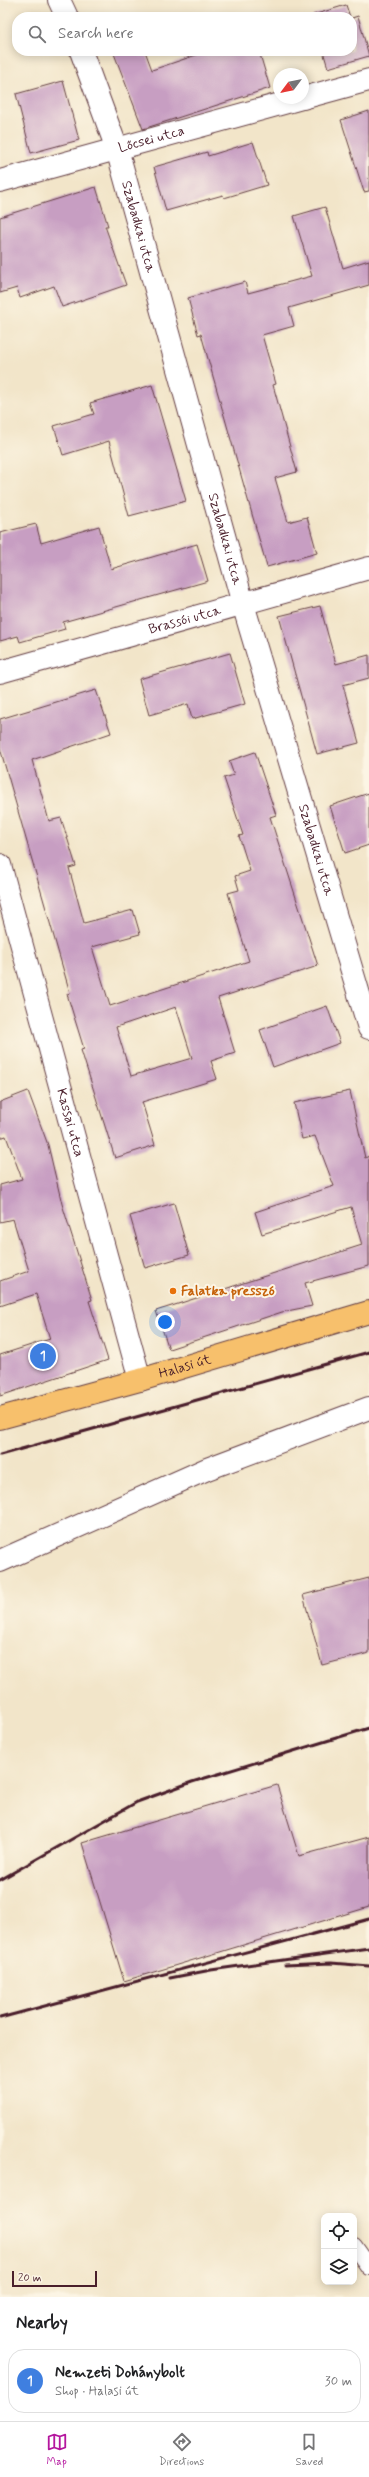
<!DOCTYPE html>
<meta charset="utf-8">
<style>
body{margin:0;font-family:Mynerve,sans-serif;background:#f6f6f6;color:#202124}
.controls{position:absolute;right:12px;bottom:12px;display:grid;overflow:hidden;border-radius:8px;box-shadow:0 2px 10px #0003}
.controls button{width:36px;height:36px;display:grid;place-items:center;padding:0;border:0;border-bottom:1px solid #e0e0e0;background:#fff;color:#202124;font:20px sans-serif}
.compass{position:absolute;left:273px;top:68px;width:36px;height:36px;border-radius:50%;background:#fff;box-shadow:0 2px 10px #0003;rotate:238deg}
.scale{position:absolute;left:12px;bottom:10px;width:85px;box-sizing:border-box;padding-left:4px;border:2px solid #4a1f2b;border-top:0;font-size:11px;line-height:14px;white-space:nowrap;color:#4a1f2b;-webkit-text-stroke:3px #fcf5e5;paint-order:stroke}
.you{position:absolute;left:165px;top:1322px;width:14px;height:14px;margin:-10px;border:3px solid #fff;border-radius:50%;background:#1a73e8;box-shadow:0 0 0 6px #1a73e833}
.badge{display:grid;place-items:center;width:26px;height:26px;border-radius:50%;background:#b5179e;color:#fff;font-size:13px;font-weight:700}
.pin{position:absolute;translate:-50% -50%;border:2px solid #fff;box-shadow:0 1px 4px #0006}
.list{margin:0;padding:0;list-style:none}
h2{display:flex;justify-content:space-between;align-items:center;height:52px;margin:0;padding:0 16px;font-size:17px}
h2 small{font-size:13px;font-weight:400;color:#757577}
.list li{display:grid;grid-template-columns:26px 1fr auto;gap:12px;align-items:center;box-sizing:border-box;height:64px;margin:0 8px 8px;padding:0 8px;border:1px solid #e0e0e0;border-radius:16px}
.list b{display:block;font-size:15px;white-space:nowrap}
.list p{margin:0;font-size:13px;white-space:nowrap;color:#757577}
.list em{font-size:13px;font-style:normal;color:#757577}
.icon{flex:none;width:22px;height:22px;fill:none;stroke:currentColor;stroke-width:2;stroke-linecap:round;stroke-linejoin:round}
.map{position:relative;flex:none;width:369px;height:2297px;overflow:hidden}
.search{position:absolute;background:#fff;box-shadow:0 2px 10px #0003;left:12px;right:12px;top:12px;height:44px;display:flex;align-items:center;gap:10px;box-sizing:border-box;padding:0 14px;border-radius:16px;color:#757577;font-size:15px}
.sheet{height:124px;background:#fff}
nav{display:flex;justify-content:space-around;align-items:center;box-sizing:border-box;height:56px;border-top:1px solid #e0e0e0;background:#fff;font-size:11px;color:#757577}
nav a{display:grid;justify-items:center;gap:2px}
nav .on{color:#b5179e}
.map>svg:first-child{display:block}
.building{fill:#c79ec2;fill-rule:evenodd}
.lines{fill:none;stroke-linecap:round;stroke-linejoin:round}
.service-casing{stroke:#633d43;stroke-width:18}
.minor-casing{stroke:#633d43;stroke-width:24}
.primary-casing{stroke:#633d43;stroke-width:24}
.service{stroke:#fff;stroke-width:16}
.minor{stroke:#fff;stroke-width:22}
.primary{stroke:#f7c06c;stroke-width:22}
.rail{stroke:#4a1f2b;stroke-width:3}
.food-dot{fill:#e8710a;stroke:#fcf5e5;stroke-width:1.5}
.labels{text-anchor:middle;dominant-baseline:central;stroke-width:4;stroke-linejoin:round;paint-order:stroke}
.street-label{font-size:14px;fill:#4a1f2b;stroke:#fcf5e5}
.food-label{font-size:14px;font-weight:bold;fill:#c56008;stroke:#fcf5e5;text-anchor:start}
</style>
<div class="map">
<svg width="369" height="2297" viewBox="0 0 369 2297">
<rect width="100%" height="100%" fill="#fcf5e5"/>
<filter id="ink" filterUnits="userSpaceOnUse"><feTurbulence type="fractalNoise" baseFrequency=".025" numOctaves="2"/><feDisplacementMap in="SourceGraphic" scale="8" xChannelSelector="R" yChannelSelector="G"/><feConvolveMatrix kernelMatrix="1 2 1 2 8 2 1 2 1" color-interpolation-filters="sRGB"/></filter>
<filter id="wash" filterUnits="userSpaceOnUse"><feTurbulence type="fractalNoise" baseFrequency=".012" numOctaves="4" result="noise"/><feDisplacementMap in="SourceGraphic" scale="16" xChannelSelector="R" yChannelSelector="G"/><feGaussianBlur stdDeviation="0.9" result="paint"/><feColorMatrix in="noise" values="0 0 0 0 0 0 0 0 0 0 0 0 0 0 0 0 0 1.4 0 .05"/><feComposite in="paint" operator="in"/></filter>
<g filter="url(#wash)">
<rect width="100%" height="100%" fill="#f2e5c9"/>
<g id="blocks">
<g class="building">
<polygon points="346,5 350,17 313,17 313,15"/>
<polygon points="358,16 369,56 328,68 323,51 352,51 352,18"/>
<polygon points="113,51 145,51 152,70 208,51 259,51 270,88 143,129"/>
<polygon points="63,81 79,140 31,153 16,94"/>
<polygon points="369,111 369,191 364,192 341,120"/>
<polygon points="253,142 267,185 224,198 223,195 166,211 154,167 207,152 208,156"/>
<polygon points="96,187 108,226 105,226 126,285 62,307 54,286 20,298 17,288 0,293 0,217"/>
<polygon points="325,207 343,268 369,260 369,285 289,308 294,326 262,335 276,384 273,385 297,472 275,478 288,522 307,517 317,553 267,567 201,334 198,335 188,298 245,282 248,293 312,276 294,216"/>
<polygon points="152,385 186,501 129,516 109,441 63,455 54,426 94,414 90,403"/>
<polygon points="36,524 41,543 99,526 111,569 197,544 208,581 63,622 65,629 20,642 18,636 0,641 0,533"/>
<polygon points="320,606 336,664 369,655 369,678 343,685 359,743 317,754 279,616"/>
<polygon points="230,653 245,704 192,719 188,704 149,715 139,679"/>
<path d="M96 690 111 733 32 760 49 821 61 818 76 866 69 868 84 923 133 910 140 934 92 947 110 1006 249 961 228 893 239 890 235 876 250 871 239 836 243 835 224 778 234 775 229 761 255 752 276 815 270 817 318 966 218 998 235 1053 211 1061 217 1079 142 1102 155 1145 115 1158 81 1050 84 1049 67 994 70 993 0 748V719ZM176 1007 192 1058 131 1076 116 1027Z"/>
<polygon points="369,793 369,845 345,853 330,806"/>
<polygon points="327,1006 340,1043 273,1067 260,1030"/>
<polygon points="28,1091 48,1145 62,1204 92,1300 89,1301 108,1360 0,1396 0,1355 50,1339 36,1294 0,1306 0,1281 29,1271 13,1219 0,1222 0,1185 22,1179 6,1136 0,1138 0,1102"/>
<polygon points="350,1091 365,1158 369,1156 369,1266 305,1283 312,1306 282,1312 169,1349 156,1311 362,1245 351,1207 262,1234 255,1212 334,1186 315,1136 302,1139 294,1103"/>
<polygon points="174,1203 189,1255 145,1268 130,1216"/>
<polygon points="369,1578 369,1653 322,1665 303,1595"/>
<polygon points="277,1785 299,1856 369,1837 369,1907 124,1981 82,1843"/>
</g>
</g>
</g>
<g filter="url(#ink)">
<use href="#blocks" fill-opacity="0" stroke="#633d43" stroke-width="1"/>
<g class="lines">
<defs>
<polyline id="service" points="354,2246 369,2267"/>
<g id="minor">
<polyline points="59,0 67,17"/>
<path id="s1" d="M81 51 117 149 243 604 369 1028"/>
<polyline points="303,98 369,80"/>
<path id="s2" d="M0 181 302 98"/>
<path id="s3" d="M0 672 369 568"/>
<path id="s4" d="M0 865 140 1380"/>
<polyline points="0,1561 207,1469 369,1408"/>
</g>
<g id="primary">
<path id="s5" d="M0 1418 140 1380 369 1312"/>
</g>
</defs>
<use href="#service" class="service-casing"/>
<use href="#minor" class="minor-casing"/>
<use href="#primary" class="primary-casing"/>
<use href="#service" class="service"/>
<use href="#minor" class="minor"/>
<use href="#primary" class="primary"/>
<g class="rail">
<polyline points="0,1455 369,1352"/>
<polyline points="0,1880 137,1802 192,1782 369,1728"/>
<polyline points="285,1965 331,1963 369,1966"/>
<polyline points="170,1978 211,1970 369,1948"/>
<polyline points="0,2018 369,1919"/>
</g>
</g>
</g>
<circle class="food-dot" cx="173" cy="1291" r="4"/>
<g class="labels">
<g class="street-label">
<text stroke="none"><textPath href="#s2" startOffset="157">Lőcsei utca</textPath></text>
<text stroke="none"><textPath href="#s1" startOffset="185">Szabadkai utca</textPath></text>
<text stroke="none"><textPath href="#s1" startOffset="509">Szabadkai utca</textPath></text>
<text stroke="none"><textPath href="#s3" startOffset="192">Brassói utca</textPath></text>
<text stroke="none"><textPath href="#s1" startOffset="833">Szabadkai utca</textPath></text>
<text stroke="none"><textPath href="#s4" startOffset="267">Kassai utca</textPath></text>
<text stroke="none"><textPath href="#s5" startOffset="192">Halasi út</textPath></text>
</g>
<g class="food-label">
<text x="181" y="1291">Falatka presszó</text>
</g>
</g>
</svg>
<div class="controls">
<button><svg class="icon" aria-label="locate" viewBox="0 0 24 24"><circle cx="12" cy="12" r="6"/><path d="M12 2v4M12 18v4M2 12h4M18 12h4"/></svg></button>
<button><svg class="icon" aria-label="layers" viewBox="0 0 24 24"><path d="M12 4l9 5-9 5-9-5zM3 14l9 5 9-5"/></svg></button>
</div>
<svg class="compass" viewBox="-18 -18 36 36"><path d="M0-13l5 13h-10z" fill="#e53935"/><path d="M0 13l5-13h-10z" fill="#757577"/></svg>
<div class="scale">20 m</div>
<div class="you"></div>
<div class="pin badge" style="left:43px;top:1356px;background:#3f7fe0">1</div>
<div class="search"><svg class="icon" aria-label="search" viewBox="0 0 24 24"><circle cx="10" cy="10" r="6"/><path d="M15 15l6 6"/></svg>Search here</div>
</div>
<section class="sheet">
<h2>Nearby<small></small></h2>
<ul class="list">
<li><span class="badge" style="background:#3f7fe0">1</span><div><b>Nemzeti Dohánybolt</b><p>Shop · Halasi út</p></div><em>30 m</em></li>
</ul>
</section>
<nav>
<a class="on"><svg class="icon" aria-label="map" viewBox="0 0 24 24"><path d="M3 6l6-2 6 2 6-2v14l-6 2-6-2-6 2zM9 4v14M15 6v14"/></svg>Map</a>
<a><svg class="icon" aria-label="directions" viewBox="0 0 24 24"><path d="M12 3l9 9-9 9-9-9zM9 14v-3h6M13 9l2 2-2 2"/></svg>Directions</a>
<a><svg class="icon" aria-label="saved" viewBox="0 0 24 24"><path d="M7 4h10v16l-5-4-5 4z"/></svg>Saved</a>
</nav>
